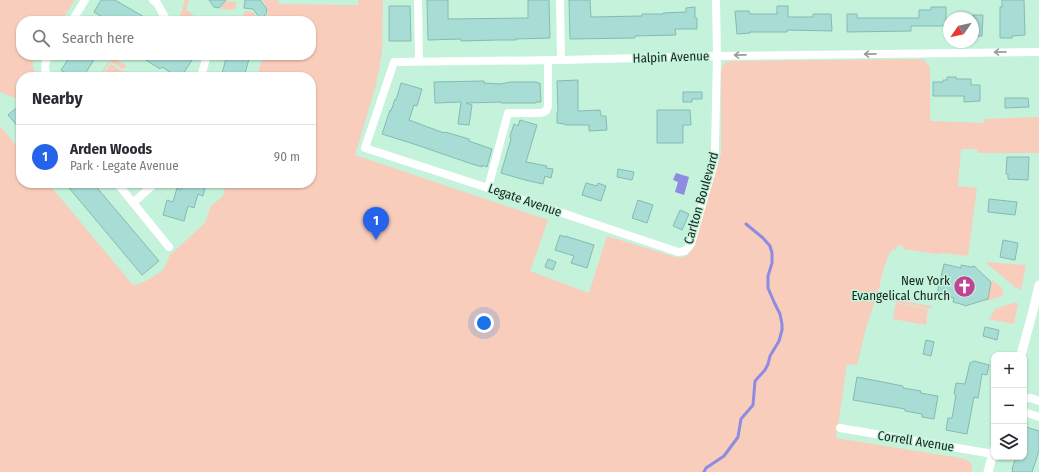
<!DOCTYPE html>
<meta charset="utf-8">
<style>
body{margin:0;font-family:"Fira Sans Condensed",sans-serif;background:#f7f7f7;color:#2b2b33}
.controls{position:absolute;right:12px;bottom:12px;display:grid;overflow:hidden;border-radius:8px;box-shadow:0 1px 3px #0004}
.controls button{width:36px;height:36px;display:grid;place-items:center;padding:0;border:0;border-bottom:1px solid #e1e1e2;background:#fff;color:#2b2b33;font:20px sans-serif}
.compass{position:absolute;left:943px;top:12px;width:36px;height:36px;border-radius:50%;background:#fff;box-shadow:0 1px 3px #0004;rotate:236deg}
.you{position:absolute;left:484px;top:323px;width:14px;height:14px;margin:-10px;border:3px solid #fff;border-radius:50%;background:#1a73e8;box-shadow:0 0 0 6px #1a73e833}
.badge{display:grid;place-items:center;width:26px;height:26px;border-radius:50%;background:#2563eb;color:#fff;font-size:13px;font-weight:700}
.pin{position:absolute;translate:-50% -33px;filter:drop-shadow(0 1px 2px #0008)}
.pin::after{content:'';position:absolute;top:21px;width:14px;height:12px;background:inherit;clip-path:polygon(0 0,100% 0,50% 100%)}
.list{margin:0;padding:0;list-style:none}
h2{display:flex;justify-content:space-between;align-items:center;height:52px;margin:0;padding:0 16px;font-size:17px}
h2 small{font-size:13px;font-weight:400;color:#7c7c81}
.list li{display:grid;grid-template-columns:26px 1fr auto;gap:12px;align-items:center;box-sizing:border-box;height:64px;padding:0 16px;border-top:1px solid #e1e1e2}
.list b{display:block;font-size:15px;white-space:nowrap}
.list p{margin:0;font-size:13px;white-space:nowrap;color:#7c7c81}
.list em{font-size:13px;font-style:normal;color:#7c7c81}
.icon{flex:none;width:22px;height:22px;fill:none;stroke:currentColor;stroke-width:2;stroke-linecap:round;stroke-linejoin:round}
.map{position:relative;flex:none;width:1039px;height:472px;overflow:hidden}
.search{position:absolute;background:#fff;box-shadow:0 1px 3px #0004;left:16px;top:16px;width:300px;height:44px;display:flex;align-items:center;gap:10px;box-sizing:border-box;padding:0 14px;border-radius:16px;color:#7c7c81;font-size:15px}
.panel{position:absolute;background:#fff;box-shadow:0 1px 3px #0004;left:16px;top:72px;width:300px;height:116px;border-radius:16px}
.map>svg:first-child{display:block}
.green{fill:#f9cdbb}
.water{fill:#8d8be2}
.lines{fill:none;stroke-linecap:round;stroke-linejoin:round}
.stream{stroke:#8d8be2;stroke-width:3}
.building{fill:#a8ddd5;stroke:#86bab2}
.minor{stroke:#fff;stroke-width:8}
.tertiary{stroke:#fff;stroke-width:9}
.oneway{stroke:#969d9a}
.labels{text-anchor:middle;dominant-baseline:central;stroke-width:3;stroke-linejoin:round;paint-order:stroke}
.street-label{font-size:13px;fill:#15261e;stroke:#c4f2db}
.poi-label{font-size:13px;fill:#15261e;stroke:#c4f2db;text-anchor:end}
</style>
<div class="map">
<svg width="1039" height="472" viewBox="0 0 1039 472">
<rect width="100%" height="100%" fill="#c4f2db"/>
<g class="green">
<polygon points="0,0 75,0 61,21 21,21 21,55 38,55 32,64 37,77 21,77 21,97 15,98 0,92"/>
<polygon points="185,0 189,0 186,10 193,14 192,21 184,21 181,19 180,16"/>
<path d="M262 0H279L278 4 358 5V0H383L382 53 376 85 355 155 548 220 530 271 589 293 607 236 675 257C684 258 689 256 693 248L721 154V70C723 64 725 62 731 61L923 59 930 67V121L984 123 985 119 1039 117V153H978L977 149H961L958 186 977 188 968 256 943 253 937 254 903 249V246L897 245 896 250 893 249C885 256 880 285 877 297L876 298 866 328 857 365 847 364 836 438 966 459 972 464V472H0V126L21 151V183H48L132 284 136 285 150 279 164 269 170 255 205 223 211 206 223 196 226 183H311V77H257L263 55H311V21H243L244 11 253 12 257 18 263 19 267 15 268 9 265 6V3Z"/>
<polygon points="222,1 237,2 235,9 232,10 221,9"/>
<polygon points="112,57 127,66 123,69 113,63 111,61 102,74 98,77"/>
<polygon points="111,64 122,71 126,71 128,72 128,77 107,77 105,74 105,72"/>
<polygon points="985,262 1026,265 1021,290 1015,287"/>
<path d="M992 280C998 285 1006 288 1002 296L987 301Z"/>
<polygon points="893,299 931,306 933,309 893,302"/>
<polygon points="896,303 928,309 926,325 893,319"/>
<polygon points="1013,303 1018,303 1014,324 989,319 995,309"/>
</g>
<polygon class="water" points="676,173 689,177 684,195 675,192 678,182 673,180"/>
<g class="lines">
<polyline class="stream" points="704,472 706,468 724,456 738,437 741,419 753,405 755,381 765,370 768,364 770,356 779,341 782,330 782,324 780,314 774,302 768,288 768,276 772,263 772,253 770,246 763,238 746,224"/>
</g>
<g class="building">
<polygon points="101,0 115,0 151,21 109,21 94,12"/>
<polygon points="209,0 226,0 219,8 214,7"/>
<polygon points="245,0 260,0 267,9 266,14 263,17 259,17 253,9 244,8"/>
<polygon points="427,0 448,0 448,19 528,18 528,0 549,0 550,38 516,39 516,40 498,40 461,41 461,39 428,40"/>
<polygon points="569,0 590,0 591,17 642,16 642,14 663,14 663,13 686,12 686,8 695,7 695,18 697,18 697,29 675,29 676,35 635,36 635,38 570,39"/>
<polygon points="1002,0 1024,0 1025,35 1012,36 1012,38 1000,38 1000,7 1002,7"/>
<polygon points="389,6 410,6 411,41 389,41"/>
<polygon points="777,6 788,6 788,17 813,17 813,14 831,14 832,31 787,30 787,32 750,32 750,33 737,34 735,11 749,11 750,14 777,14"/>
<polygon points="931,7 946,7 946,26 911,26 911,31 847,32 847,14 857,14 857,18 919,18 919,10 931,10"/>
<polygon points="973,15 983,15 982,36 974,36"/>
<polygon points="71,55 97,55 83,77 71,77 61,70"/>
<polygon points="138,55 184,55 192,60 181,77 178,77 162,67 160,69"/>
<polygon points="227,55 250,55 244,77 221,77"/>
<polygon points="947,77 956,77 956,79 971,79 971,85 980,85 980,101 964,102 964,96 933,96 933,82 943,82 943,80 947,80"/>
<polygon points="578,80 578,111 600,110 601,116 606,116 607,130 589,131 589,125 565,125 565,124 557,123 557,112 558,111 557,81"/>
<polygon points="484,81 484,83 500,84 511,82 537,82 537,83 540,83 541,102 536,102 536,103 501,103 501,102 466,103 472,105 469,125 458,124 461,102 435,103 434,82"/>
<polygon points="401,83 422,89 417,106 414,105 409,120 444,133 445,132 469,139 469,141 492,149 487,167 482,165 482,167 472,164 414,144 382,134 390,110 391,111 395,99 396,100"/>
<polygon points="683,92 702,92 702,99 692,99 692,102 683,102"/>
<polygon points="1005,98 1028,98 1029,107 1005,108"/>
<polygon points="21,104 21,130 8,115"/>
<polygon points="657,110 690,110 691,125 683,125 683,143 657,143"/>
<polygon points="520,120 537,125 526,162 547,166 546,168 553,169 551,178 545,176 543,184 525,180 501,173 508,149 511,139 510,136 514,124 518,126"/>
<polygon points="1007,157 1029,157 1028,180 1008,179 1008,174 1006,174"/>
<polygon points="618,169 634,172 632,180 617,177"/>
<polygon points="65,183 93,183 159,261 142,275"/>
<polygon points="183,183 206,183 203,196 198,194 194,208 188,206 184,221 163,215 167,200 173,202 177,188 181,190"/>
<polygon points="586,183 597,186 598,183 606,186 601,201 582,195"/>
<polygon points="989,199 1017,202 1015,215 988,212"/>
<polygon points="638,200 653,205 647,223 632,218"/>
<polygon points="680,210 689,214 682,230 673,226"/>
<polygon points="560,235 565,237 565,236 594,245 587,268 571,263 574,256 555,250"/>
<polygon points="1003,240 1018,243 1015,260 1000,257"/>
<polygon points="548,259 556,262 553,270 545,267"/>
<polygon points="944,264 961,268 961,265 971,267 974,266 991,282 988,299 965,306 964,305 953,302 954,298 937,294"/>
<polygon points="985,327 999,330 997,340 983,336"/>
<polygon points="926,340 934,342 931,356 923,354"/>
<polygon points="974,361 989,365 987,375 982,374 978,398 974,397 967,434 946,430 948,418 952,418 956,395 954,394 956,383 965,384 970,363"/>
<polygon points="857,377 903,386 903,388 921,391 920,393 938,396 934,419 922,417 922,414 905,411 905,409 853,400"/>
<polygon points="1026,427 1039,431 1039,451 1032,472 1012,472 1013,469 1012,469 1016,457 1024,457 1024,432"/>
</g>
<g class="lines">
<g class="minor">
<polyline points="153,0 157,3 167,21"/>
<polyline points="418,0 419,61"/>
<polyline points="560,0 561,60"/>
<polyline points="716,0 717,56 715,149 714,163 691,244 685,251 678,252 488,188 365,148 394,62 561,60 717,56 1039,52"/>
<polyline points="72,21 85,0"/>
<path d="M47 77C44 69 44 62 49 55"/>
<polyline points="201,77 207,55"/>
<polyline points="117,183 169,247"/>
<polyline points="488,188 508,113 541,113 546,111 548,106 548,60"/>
<polyline points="133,203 155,183"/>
<polyline points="1024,399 1031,398 1039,401"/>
<polyline points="1024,411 1027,413 1039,417"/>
<polyline points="840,428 993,454"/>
</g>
<g class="tertiary">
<polyline points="1021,355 1034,307 1039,285"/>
<polyline points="988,472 994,449"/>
</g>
</g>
<defs><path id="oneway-shaft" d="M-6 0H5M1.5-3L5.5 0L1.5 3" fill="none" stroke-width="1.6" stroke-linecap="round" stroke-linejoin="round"/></defs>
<g class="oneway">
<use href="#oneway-shaft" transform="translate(1000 52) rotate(179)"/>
<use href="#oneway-shaft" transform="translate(870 54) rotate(179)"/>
<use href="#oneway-shaft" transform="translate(740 55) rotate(179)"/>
</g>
<defs>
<symbol id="church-disc" viewBox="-11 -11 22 22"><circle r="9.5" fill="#c04495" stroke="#c4f2db"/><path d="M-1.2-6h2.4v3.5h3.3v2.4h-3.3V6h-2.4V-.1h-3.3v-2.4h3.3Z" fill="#fff"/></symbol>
</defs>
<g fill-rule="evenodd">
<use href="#church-disc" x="952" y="274" width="25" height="25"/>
</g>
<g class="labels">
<g class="street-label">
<text transform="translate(671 57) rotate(-2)">Halpin Avenue</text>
<text transform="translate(701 198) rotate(-74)">Carlton Boulevard</text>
<text transform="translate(525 200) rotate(19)">Legate Avenue</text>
<text transform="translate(916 441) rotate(9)">Correll Avenue</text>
</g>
<g class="poi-label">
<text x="950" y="280">New York<tspan x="950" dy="15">Evangelical Church</tspan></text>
</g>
</g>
</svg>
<div class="controls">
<button>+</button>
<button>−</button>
<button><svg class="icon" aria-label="layers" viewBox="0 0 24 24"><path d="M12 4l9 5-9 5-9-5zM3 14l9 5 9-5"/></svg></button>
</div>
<svg class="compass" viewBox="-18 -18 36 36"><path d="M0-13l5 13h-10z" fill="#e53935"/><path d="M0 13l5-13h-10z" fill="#7c7c81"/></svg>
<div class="you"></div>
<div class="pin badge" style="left:376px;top:240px">1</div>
<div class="search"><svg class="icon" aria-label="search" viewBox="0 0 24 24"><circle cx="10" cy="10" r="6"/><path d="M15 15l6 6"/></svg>Search here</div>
<section class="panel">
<h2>Nearby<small></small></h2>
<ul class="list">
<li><span class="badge">1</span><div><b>Arden Woods</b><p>Park · Legate Avenue</p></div><em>90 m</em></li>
</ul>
</section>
</div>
